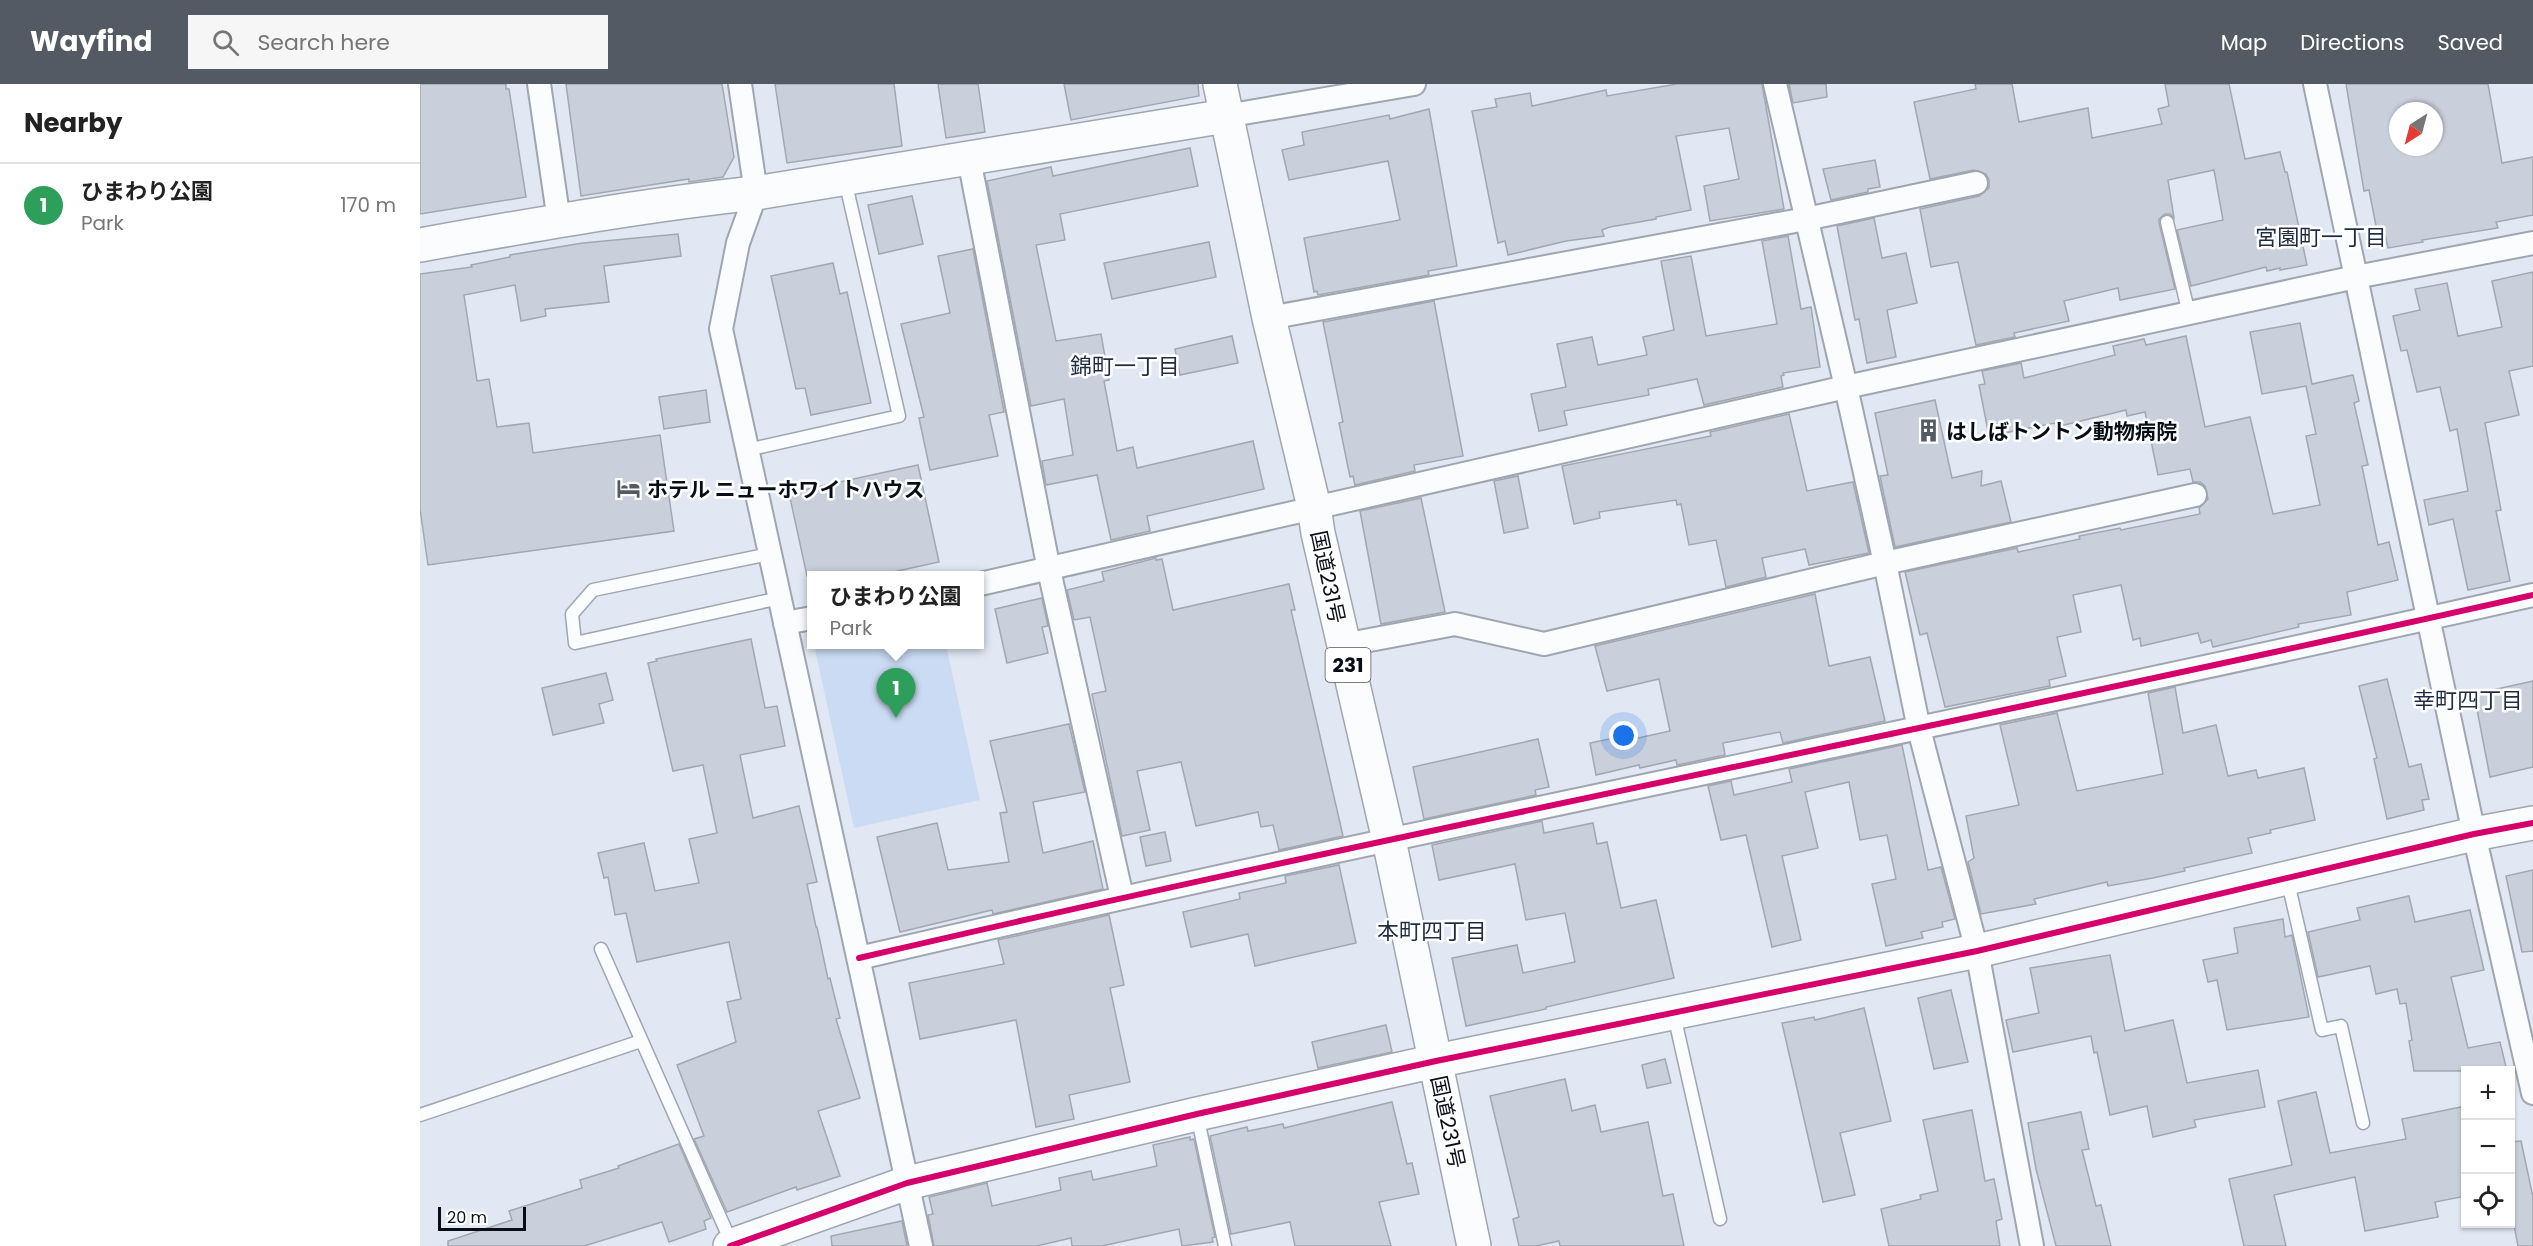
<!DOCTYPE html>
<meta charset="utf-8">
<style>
body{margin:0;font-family:Poppins,"Noto Sans JP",sans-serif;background:#f6f6f6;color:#222}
.controls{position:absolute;right:18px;bottom:18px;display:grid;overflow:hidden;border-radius:0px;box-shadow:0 2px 4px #0004}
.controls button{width:54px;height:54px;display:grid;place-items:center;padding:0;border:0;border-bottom:2px solid #e0e0e0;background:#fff;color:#222;font:30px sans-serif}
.compass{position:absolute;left:1969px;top:18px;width:54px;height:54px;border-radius:50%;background:#fff;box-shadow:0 2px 4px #0004;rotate:216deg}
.scale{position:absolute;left:18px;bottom:15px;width:88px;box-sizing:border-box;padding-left:6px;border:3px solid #080e17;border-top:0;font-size:16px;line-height:21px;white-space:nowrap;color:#080e17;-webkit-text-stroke:4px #fff;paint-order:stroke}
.you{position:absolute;left:1204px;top:652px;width:21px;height:21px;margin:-15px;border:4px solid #fff;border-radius:50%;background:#1a73e8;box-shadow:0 0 0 9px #1a73e833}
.badge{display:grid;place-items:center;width:39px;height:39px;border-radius:50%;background:#545a64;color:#fff;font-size:20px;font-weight:700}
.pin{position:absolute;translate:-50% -50px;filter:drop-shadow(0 2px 3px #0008)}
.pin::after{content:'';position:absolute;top:32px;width:21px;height:18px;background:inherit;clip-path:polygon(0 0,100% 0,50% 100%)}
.popup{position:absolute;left:387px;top:487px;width:177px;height:78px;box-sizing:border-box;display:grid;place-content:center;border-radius:0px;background:#fff;filter:drop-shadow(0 2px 4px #0005);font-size:20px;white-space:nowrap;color:#767676}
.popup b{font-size:22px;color:#222}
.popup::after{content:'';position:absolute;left:50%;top:100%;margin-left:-12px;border:12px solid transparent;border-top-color:#fff}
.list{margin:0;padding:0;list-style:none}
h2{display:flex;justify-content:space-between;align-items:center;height:78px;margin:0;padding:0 24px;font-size:26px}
h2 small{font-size:20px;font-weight:400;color:#767676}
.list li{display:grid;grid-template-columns:39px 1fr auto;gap:18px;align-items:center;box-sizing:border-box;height:84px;padding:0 24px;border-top:2px solid #e0e0e0}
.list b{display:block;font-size:22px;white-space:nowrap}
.list p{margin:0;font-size:20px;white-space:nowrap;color:#767676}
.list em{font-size:20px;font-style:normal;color:#767676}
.icon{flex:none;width:33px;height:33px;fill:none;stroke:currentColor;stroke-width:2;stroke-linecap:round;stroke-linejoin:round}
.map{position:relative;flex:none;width:2113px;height:1162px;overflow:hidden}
header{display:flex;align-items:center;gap:36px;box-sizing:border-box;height:84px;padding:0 30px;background:#545a64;color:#fff}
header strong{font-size:28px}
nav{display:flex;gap:33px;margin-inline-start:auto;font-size:21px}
.search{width:420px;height:54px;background:#f6f6f6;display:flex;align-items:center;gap:15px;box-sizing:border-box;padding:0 21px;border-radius:0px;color:#767676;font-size:22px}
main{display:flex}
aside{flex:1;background:#fff}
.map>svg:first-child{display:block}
.green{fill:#cbdbf3}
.building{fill:#cad0db;stroke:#a2a8b1;stroke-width:1.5;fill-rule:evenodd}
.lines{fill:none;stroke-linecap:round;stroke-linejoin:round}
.lane-casing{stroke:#a0a6b0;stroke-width:15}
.street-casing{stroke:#a0a6b0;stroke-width:26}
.secondary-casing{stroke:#a0a6b0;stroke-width:36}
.highway-casing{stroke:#a0a6b0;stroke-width:36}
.lane{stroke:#fafcfd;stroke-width:12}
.street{stroke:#fafcfd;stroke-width:22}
.secondary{stroke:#fafcfd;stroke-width:33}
.highway{stroke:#fafcfd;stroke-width:33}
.cycleway-casing{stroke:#fff;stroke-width:10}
.cycleway{stroke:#d6006c;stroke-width:6}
.labels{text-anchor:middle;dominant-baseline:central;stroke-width:5;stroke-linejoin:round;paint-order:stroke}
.shield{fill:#fff;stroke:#52565d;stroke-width:1.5}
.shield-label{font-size:20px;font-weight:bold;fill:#080e17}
.poi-label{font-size:21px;font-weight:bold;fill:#080e17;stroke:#fff;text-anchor:start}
.street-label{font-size:21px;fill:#080e17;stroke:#fff}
.neighbourhood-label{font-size:22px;fill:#1f2c41;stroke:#fff}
</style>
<header>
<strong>Wayfind</strong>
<div class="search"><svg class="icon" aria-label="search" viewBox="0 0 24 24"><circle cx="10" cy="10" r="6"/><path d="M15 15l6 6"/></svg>Search here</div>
<nav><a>Map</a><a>Directions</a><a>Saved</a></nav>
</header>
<main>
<aside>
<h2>Nearby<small></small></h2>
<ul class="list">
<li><span class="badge" style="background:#2e9e5b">1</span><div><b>ひまわり公園</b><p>Park</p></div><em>170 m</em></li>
</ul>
</aside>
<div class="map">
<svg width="2113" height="1162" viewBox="0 0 2113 1162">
<rect width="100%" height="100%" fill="#e1e8f4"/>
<polygon class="green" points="394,561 526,561 560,716 434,744"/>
<g class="building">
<polygon points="0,0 86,0 86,5 89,5 106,113 0,130"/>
<polygon points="146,0 302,0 314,73 303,93 269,98 269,95 161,112"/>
<polygon points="355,0 474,0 482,62 367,79"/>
<polygon points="518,0 558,0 565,48 526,54"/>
<polygon points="644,0 778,0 779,12 651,36"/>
<polygon points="1257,0 1342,0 1364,125 1290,137 1284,102 1319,95 1309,44 1256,52 1271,126 1236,133 1236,135 1190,143 1182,146 1184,152 1146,157 1088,171 1085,157 1078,159 1052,27 1077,23 1075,15 1110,9 1112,22 1186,6 1187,12"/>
<polygon points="1369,0 1406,0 1407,13 1373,19"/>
<polygon points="1555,0 1592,0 1599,38 1668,24 1672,54 1742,40 1738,25 1749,22 1745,0 1809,0 1825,75 1860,68 1865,88 1867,88 1887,181 1860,186 1860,184 1847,187 1846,183 1771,202 1757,146 1803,136 1794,86 1748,96 1754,134 1750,130 1745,130 1739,135 1739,139 1755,205 1700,216 1698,204 1644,217 1649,237 1594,249 1595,253 1556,261 1538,178 1511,183 1500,125 1559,112 1569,104 1569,96 1566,90 1554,86 1510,95 1494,18 1556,5"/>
<path d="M1926 0H2068L2082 79 2113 73V131L2076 138 2078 144 2002 156 2003 158 1968 164 1965 151 1958 152 1949 106 1944 107ZM1978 27H2014V63H1978Z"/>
<polygon points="1009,25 1037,182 1008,187 1009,191 898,211 897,207 894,208 884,154 980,136 968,77 869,96 862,66 884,61 882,48 969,31 970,35"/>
<polygon points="770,64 778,102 640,130 645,156 616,161 636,257 681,250 689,296 684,297 697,367 713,363 717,384 833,357 844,405 727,432 730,447 691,456 677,391 626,401 622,377 653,371 644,315 611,322 567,97 631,83 633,92"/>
<polygon points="1455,76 1460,103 1448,105 1448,108 1411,116 1403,85"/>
<polygon points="492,112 503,160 459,170 448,121"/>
<polygon points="1454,134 1462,174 1486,169 1497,219 1467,226 1476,273 1447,279 1439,235 1435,236 1417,142"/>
<polygon points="258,150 261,172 184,182 189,218 125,225 126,232 101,237 95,201 44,211 57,297 69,295 77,343 109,339 113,369 240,351 254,447 8,481 0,425 0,190 52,183 51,181 90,173 90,171 163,159"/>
<polygon points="1368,152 1381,225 1391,223 1400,283 1363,289 1364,291 1361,292 1363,303 1284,321 1277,295 1228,305 1229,311 1144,327 1147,341 1119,347 1111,310 1146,303 1137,260 1172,253 1178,281 1227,271 1223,253 1254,246 1241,177 1271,172 1286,252 1357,240 1342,157"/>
<polygon points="789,158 796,193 692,215 684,179"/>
<polygon points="553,165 584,328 569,331 578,372 510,386 499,334 504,333 481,240 530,229 518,172"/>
<polygon points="413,179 420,210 427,208 451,319 391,331 385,304 376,305 351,192"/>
<polygon points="2113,188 2113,282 2089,287 2099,331 2065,339 2081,426 2076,427 2090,497 2048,506 2033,435 2009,441 2004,416 2048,407 2037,345 2030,347 2020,303 1997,308 1987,266 1981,267 1973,232 2000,226 1995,205 2027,199 2038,252 2082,243 2072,197"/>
<polygon points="1014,217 1043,372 994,381 995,387 935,401 933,392 930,393 919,339 923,338 903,238"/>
<polygon points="1880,239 1892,300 1933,291 1939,317 1934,319 1948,381 1942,382 1958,461 1969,458 1978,496 1927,508 1931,531 1878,540 1879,543 1793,563 1791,556 1781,559 1778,549 1721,562 1720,554 1713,556 1701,501 1653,511 1661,548 1637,553 1646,592 1629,596 1630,602 1525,623 1507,549 1500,551 1485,488 1597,464 1598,468 1660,455 1659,452 1700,444 1701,446 1780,430 1779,424 1788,415 1785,402 1780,398 1773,398 1770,385 1738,391 1725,328 1707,332 1706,326 1636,343 1635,339 1569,352 1559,301 1565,300 1562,287 1601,279 1604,294 1695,271 1693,262 1724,255 1726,261 1766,252 1785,343 1830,333 1853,430 1900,421 1886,352 1896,350 1886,302 1842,310 1830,248"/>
<polygon points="812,252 818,279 760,291 755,265"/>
<polygon points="286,306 290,338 244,345 239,313"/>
<polygon points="1515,316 1532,394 1562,387 1561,402 1581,397 1591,438 1475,463 1460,392 1468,391 1455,329"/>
<polygon points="1369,330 1387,407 1433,398 1449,469 1389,481 1385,465 1342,474 1346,493 1306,503 1296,456 1269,461 1261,420 1257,421 1256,416 1179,428 1180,434 1154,440 1142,382 1291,352 1290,348"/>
<polygon points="498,381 519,478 455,492 387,492 369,409"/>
<polygon points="1098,392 1108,444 1084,449 1074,397"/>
<polygon points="1001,414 1025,528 961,540 940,427"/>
<polygon points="736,474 736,476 742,475 753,526 869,500 875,526 871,526 923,752 859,766 853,741 841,743 838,728 776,742 761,678 717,687 730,746 702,752 672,610 686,607 670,533 654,536 647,506 684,497 682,488"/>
<polygon points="1395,510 1409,582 1450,573 1465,637 1363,659 1360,648 1303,659 1305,671 1257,681 1256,676 1220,684 1219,681 1176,691 1170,659 1199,653 1200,658 1250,647 1239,595 1187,607 1175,562"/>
<polygon points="622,514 628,542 622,543 628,569 587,579 575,525"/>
<polygon points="331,555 345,624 357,622 365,662 320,671 333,734 379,722 397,798 387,800 396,843 397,843 408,895 410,894 420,934 416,935 440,1014 398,1027 420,1092 377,1106 376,1103 307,1128 274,1055 284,1052 257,981 316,958 307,918 321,915 309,858 217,878 206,829 195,831 188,793 184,794 178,769 224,759 235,807 279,799 269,755 297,749 283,681 253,687 228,579 237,577 236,575"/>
<polygon points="186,589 193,616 179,620 184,639 133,651 122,604"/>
<polygon points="1967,595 1989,683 2001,680 2009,715 2002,716 2004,726 1967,735 1954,675 1957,674 1939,602"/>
<polygon points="2113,597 2113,683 2070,693 2054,610"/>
<polygon points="1755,603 1763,649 1796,641 1808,692 1836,686 1838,694 1884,684 1895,736 1850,746 1851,749 1828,754 1832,769 1764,784 1765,787 1733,794 1688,802 1687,798 1614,815 1616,820 1561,830 1548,778 1554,774 1546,732 1599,721 1580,641 1637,629 1657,707 1743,690 1728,609"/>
<polygon points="649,640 665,708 613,718 623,769 673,757 683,805 573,830 572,826 480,848 457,753 517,739 528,786 589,778 580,729 587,728 570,657"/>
<polygon points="1118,655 1129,703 1115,706 1116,711 1004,735 993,683"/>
<polygon points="1482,661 1508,786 1521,783 1535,835 1522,838 1523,843 1501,848 1503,854 1466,862 1452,800 1476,795 1467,751 1440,756 1429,698 1385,708 1398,764 1362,772 1381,856 1352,863 1326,751 1301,756 1288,702 1311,697 1314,711 1372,698 1369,685"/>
<polygon points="1122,737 1124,749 1173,739 1177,760 1187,758 1201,824 1236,816 1254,894 1126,923 1126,925 1046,942 1032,874 1097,861 1103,889 1155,878 1145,829 1106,836 1095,780 1019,796 1012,761"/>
<polygon points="745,748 751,777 726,782 720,753"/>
<polygon points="919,781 936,859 835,882 828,850 771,863 763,828 820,815 819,809 866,799 865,792"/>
<polygon points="2113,786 2113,867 2102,868 2086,792"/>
<polygon points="1989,812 1995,838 2050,826 2064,886 2031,893 2048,964 2080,958 2087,987 1994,987 1989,957 1992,956 1986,919 1980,920 1977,905 1956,910 1950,882 1898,893 1888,848 1940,836 1937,824"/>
<polygon points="689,831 704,901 690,904 710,998 649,1011 654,1035 616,1043 596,936 500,955 489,899 584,880 578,856"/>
<polygon points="1863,835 1865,853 1872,851 1889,933 1807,946 1797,896 1788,898 1783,876 1818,869 1814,844"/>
<polygon points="1690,871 1705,947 1753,936 1767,999 1838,986 1845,1023 1774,1036 1776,1043 1733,1053 1727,1022 1690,1031 1677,968 1674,969 1671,952 1593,968 1586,936 1619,929 1610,884"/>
<polygon points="1531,906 1548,978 1514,985 1498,914"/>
<polygon points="1444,924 1471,1037 1420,1049 1435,1111 1403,1118 1362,939 1394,933 1395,936"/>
<polygon points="966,941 972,968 898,984 892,958"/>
<polygon points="1245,975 1251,999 1227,1004 1222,981"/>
<polygon points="1145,995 1152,1027 1175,1021 1181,1048 1228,1038 1243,1112 1253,1110 1264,1162 1140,1162 1139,1157 1116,1162 1099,1162 1093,1135 1099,1133 1070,1012"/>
<polygon points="1896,1008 1910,1069 1986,1055 1982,1035 2046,1022 2046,1112 2015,1118 2018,1133 1945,1147 1935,1093 1854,1111 1866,1162 1824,1162 1809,1095 1872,1081 1858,1017"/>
<polygon points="972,1018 987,1080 992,1079 999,1110 959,1118 971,1162 875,1162 870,1138 811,1150 790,1052 827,1043 828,1047 863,1040 864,1044"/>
<polygon points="1552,1026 1565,1097 1574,1095 1582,1135 1576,1137 1580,1162 1469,1162 1461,1125 1501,1115 1500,1111 1518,1107 1503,1036"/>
<polygon points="1661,1028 1669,1065 1662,1066 1676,1122 1681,1121 1691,1162 1636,1162 1616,1085 1608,1039"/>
<polygon points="770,1053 770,1056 774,1055 795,1153 792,1154 793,1158 762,1162 759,1145 682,1162 652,1162 651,1154 617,1162 514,1162 508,1131 513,1130 509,1113 567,1099 572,1122 641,1106 639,1094 671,1087 673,1096 737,1082 733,1061"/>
<polygon points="2101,1057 2113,1113 2113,1162 2098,1162 2091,1126 2091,1058"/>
<polygon points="259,1060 291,1134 284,1137 286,1145 249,1158 242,1138 164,1162 28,1162 28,1157 92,1136 89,1127 162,1104 160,1096 199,1084 198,1082"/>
<polygon points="482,1137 487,1162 412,1162 411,1152"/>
</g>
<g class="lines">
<defs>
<g id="lane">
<polyline points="1747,138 1769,230"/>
<polyline points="327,366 479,332 425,96"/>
<polyline points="350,470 173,506 152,530 155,559 360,514"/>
<polyline points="1867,794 1902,946 1921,942 1943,1039"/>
<polyline points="181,865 312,1160"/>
<polyline points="1254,931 1300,1135"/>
<polyline points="0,1031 221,957"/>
<polyline points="777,1031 805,1162"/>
</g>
<g id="street">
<polyline points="119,0 139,137"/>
<polyline points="320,0 336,109 318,159 301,245 501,1162"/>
<polyline points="1355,0 1426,303 1465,479 1499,645 1557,867 1612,1162"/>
<polyline points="1895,0 2054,750 2113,1009"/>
<polyline points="806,32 994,0"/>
<polyline points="549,75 629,486 702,813"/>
<polyline points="849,234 1386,135 1556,99"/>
<polyline points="560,500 1426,303 1936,193 2113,159"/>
<polyline points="365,539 392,534"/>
<polyline points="923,561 1035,540 1124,560 1465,479 1775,411"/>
<path d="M439 874C995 744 1556 637 2113 511"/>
</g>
<g id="secondary">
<path d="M0 161C112 141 223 121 336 109L806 32"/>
<polyline points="310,1162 487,1099 777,1030 1016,977 1557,867 2054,750 2113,739"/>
</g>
<polyline id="highway" points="800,0 849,234 894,423 898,449 969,756 1054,1162"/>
</defs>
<use href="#lane" class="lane-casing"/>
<use href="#street" class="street-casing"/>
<use href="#secondary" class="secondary-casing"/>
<use href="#highway" class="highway-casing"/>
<use href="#lane" class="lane"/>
<use href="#street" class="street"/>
<use href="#secondary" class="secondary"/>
<use href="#highway" class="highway"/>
<defs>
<g id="cycleway">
<path d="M439 874C995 744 1556 637 2113 511"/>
<polyline points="310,1162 487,1099 777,1030 1016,977 1557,867 2054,750 2113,739"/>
</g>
</defs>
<use href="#cycleway" class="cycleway-casing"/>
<use href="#cycleway" class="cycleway"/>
</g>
<defs>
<symbol id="building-bare" viewBox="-9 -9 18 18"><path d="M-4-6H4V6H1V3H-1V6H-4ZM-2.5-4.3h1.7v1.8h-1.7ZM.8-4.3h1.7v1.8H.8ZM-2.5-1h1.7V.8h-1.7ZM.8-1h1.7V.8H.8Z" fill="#545a64" stroke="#fff" stroke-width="2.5" paint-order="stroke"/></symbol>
<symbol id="hotel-bare" viewBox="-9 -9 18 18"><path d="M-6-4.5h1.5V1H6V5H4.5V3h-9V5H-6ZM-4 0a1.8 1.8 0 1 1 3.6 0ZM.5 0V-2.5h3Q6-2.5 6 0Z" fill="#545a64" stroke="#fff" stroke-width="2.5" paint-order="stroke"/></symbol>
</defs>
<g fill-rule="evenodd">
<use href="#building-bare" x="1492" y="330" width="33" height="33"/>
<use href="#hotel-bare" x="192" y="388" width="33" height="33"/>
</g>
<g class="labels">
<rect class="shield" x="905.5" y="564" width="45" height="34" rx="4.5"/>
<g class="shield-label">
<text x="928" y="581">231</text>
</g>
<g class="poi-label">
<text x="1526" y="347">はしばトントン動物病院</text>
<text x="227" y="405">ホテル ニューホワイトハウス</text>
</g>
<g class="street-label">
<text transform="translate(908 493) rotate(78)">国道231号</text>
<text transform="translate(1028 1038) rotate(78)">国道231号</text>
</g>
<g class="neighbourhood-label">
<text x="1901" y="153">宮園町一丁目</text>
<text x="705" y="282">錦町一丁目</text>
<text x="2048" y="616">幸町四丁目</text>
<text x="1012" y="847">本町四丁目</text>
</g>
</g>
</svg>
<div class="controls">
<button>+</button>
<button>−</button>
<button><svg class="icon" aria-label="locate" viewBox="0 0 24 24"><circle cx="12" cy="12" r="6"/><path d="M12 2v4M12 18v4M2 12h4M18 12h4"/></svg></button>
</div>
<svg class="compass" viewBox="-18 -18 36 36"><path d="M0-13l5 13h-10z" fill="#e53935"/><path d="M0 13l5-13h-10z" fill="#767676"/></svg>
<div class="scale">20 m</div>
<div class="you"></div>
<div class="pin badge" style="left:476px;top:634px;background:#2e9e5b">1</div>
<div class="popup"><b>ひまわり公園</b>Park</div>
</div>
</main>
